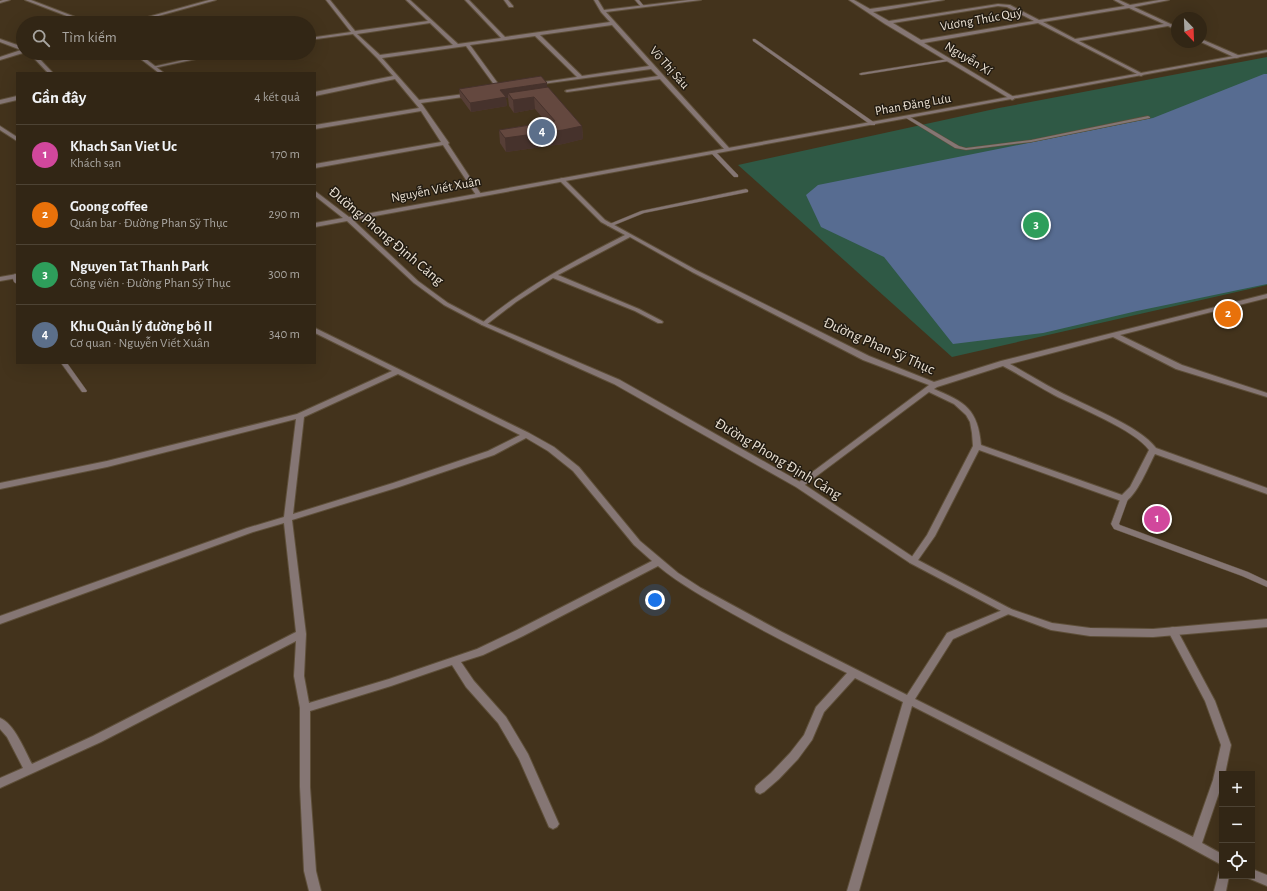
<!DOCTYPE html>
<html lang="vi">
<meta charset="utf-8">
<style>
body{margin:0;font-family:"Alegreya Sans",sans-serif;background:#3d3222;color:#f1f3f6}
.controls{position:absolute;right:12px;bottom:12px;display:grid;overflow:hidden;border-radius:0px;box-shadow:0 4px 16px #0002}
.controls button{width:36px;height:36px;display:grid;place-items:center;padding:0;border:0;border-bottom:1px solid #4d4334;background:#322615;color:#f1f3f6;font:20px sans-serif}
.compass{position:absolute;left:1171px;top:12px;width:36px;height:36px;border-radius:50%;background:#322615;box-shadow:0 4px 16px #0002;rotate:157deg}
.you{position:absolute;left:655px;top:600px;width:14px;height:14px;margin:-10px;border:3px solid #fff;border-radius:50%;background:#1a73e8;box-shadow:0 0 0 6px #1a73e833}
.badge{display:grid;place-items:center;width:26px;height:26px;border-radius:50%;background:#95b2f1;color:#fff;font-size:13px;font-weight:700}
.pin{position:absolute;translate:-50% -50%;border:2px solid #fff;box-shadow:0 1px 4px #0006}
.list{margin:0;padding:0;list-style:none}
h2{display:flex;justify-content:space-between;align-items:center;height:52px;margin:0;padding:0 16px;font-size:17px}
h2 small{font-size:13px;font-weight:400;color:#a8a5a0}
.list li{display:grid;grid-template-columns:26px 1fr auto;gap:12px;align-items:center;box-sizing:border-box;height:60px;padding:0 16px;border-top:1px solid #4d4334}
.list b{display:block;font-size:15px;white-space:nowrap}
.list p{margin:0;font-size:13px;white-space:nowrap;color:#a8a5a0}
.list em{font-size:13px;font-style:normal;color:#a8a5a0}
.icon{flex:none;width:22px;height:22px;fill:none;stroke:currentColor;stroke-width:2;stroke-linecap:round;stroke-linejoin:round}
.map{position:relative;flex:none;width:1267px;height:891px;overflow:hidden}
.search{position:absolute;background:#322615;box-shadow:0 4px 16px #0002;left:16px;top:16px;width:300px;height:44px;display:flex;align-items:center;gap:10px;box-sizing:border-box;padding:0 14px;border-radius:22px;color:#a8a5a0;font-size:15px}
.panel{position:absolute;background:#322615;box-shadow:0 4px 16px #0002;left:16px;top:72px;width:300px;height:292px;border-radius:0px}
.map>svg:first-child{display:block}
.green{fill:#2f5945}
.water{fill:#576c91}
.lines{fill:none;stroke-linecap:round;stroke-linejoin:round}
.service-casing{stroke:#5e4f39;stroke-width:1}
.minor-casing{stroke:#5e4f39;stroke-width:2}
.tertiary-casing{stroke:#5e4f39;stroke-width:2}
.service{fill:#857674;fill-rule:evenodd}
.minor{fill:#857674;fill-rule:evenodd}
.tertiary{fill:#857674;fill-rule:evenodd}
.wall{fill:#563e36}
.shaded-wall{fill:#46322c}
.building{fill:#64483f;stroke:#46322c}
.labels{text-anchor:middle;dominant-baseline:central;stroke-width:3;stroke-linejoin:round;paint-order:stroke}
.far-street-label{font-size:13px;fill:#eae0d2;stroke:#231c12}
.street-label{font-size:15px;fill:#eae0d2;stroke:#231c12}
</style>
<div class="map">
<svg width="1267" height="891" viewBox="0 0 1267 891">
<rect width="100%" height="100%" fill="#43331c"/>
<polygon class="green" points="1267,57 1267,285 952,357 738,165 999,108"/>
<polygon class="water" points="1264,74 1267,74 1267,284 1137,311 1043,333 953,344 884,257 821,227 806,195 818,185 1153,118"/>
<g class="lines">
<defs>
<g id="service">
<polygon points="635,0 639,0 644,6 643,7 641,7"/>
<polygon points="753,39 755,39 875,123 875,125 871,125 753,41"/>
<polygon points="948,59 949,59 949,61 861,75 859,74 861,73"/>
<polygon points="1148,116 1150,117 1150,118 1031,142 966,150 955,148 906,118 910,117 959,146 966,148 1031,140"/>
<polygon points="711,151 715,151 738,175 738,177 734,177 711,153"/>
<polygon points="746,189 748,190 748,192 644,213 612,226 608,226 607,225 641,211"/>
<polygon points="15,274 17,275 17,284 14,282 12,276"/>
<polygon points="61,363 67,363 87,391 86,392 82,392"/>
<polygon points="1121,497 1124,497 1128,499 1119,524 1120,525 1248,572 1267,581 1267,587 1242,576 1114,529 1111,524"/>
</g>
<g id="minor">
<polygon points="3,0 10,0 0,3 0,1"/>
<path d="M326 0H330L355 31 428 21 406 0H410L458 44 501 38 465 0H469L505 37 610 22 601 12 594 0H598L604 10 688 0H701L606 12 730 149 725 150 660 79 567 92 565 91 567 90 658 76 651 69 535 85V84L537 83 577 77 535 36 470 45 502 89 500 90H498L466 46 382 58 419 100 472 93 473 94 470 96 421 103 449 143 448 144 481 194 480 195H476L443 145 315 168V164L441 142 421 111 315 129V125L419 108 395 79 315 96V92L393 76 377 58 353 34 309 40V38L351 32ZM430 23 453 45 380 55 357 34ZM612 25 649 66 582 76 540 35Z"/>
<polygon points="504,0 508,0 513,6 513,7 509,7"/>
<path d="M849 0H854L870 9 933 0H944L873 12 889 21 998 4 1010 5 1039 20 1125 6 1114 0H1119L1130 5 1159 0H1169L1134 7 1177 27V30L1168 26 1079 41 1143 74V75L1141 76 1038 23 924 43 1014 97V99L1012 100 885 24ZM998 6 1007 7 1034 21 921 40 893 23ZM1129 8 1164 24 1075 39 1043 22Z"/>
<polygon points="0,39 23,47 23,53 0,60 0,57 21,50 0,42"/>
<polygon points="1201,39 1240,56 1240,57 1236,58 1201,42"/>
<polygon points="29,53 34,53 53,73 48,73"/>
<polygon points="215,53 224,53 154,68 152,67"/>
<polygon points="17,96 17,100 0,104 0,100"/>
<polygon points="0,126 17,137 17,141 0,130"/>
<path d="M562 178 564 179 605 220 696 270 869 356 934 382 1001 361 1267 294V298L1120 335 1182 365 1267 393V397L1176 369 1113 337 1010 364C1027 373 1042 383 1058 391 1084 405 1140 426 1156 448L1267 488V494L1155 454C1149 465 1136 498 1124 502L979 450 935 536 916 563H910L909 561 927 535 973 446 972 433 970 422 966 415 954 404 929 392 802 487 799 488 795 485 929 385 863 360 692 272 630 237 558 275 639 309 662 321 663 322 662 323H658L635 311 553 278 516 302 486 325H482L481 324 482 323C526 286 574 261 625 235L601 222 560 181V179ZM1003 366C1020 375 1037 386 1054 395 1077 407 1135 430 1149 450L1130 487 1122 495 981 445C978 409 965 402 934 389L937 387Z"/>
<path d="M315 328 529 433 554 447 579 467 640 541 678 573 701 588 782 632 907 695 947 633 1005 609 1008 608 1011 609 1013 611 1011 613 953 639 915 699 1193 837 1213 780 1221 745 1205 701 1168 631 1170 628 1173 627 1176 628 1215 701 1231 745 1225 774H1222V784L1202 843 1222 854V865L1176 840 912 706 859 891H847L903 702 855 678 824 712 812 740 798 759 779 779 764 792 760 794 756 792 755 789 756 786 771 773 790 753 804 735 816 707 847 673C808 654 770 635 733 614 707 599 681 585 658 566L523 636 483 655 461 662 474 681 506 717 528 754 559 824 557 827 553 829 549 827 519 759 498 723 466 687 452 665 391 686 310 711V787L316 871 321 891H309L304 871 300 787V708L294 676 296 641 101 742 0 788V778L23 768 7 737 0 729V718C14 723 25 751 32 764L93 736 296 632 284 523 253 532 0 624V616L247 528 284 517 296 419 107 467 0 489V483L107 461 297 414 392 371 315 333ZM398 374 520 435 488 451 393 483 293 514 304 417ZM526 438 548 451 573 471 634 545 652 561 517 630 477 649 389 679 309 703 304 676 306 634 292 520 399 487 494 455Z"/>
<polygon points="1252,869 1267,875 1267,886 1248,878 1247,876 1252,876"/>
<polygon points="1222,871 1222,876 1229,876 1226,891 1214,891 1219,872"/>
</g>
<g id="tertiary">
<polygon points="25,0 31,0 91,23 85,23"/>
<polygon points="209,0 216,0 133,23 126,23"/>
<polygon points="1267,50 1267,52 353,220 418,281 448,303 486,323 620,380 802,483 916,559 1011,609 1052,623 1090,628 1153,629 1267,619 1267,627 1153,637 1090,636 1051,630 1005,613 910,563 796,487 614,384 482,325 444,305 414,283 347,221 315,227 315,223 343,218 315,196 315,191 349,217"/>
<polygon points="133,53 138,53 164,73 159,73"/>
<polygon points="17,274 17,278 0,281 0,277"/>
</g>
</defs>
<use href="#service" class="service-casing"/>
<use href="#minor" class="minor-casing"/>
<use href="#tertiary" class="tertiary-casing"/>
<use href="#service" class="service"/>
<use href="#minor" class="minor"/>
<use href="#tertiary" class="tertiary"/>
</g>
<polygon class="wall" points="547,83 547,87 582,126 583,139 563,144 506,152 500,143 499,130 546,122 535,109 514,113 509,106 508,98 506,98 507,106 471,112 460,97 459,89"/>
<g class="shaded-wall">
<polygon points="547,83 547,91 508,93 508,98 506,98 507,106 471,112 470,103 500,90"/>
<polygon points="534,97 535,109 514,113 513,100"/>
<polygon points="582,126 583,139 563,144 506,152 505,138"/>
</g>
<g class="building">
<polygon points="541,76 547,83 500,90 506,97 470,103 459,89"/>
<polygon points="548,87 582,126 563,130 505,138 499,130 555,121 534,97 513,100 508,93"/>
</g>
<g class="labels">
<g class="far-street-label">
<text transform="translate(981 20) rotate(-10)">Vương Thúc Quý</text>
<text transform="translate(968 59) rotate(31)">Nguyễn Xí</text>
<text transform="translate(669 68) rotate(48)">Võ Thị Sáu</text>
<text transform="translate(913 105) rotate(-10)">Phan Đăng Lưu</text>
<text transform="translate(436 190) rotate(-11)">Nguyễn Viết Xuân</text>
</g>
<g class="street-label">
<text transform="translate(386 236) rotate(40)">Đường Phong Định Cảng</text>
<text transform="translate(879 346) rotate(24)">Đường Phan Sỹ Thục</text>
<text transform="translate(778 459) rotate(31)">Đường Phong Định Cảng</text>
</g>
</g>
</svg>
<div class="controls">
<button>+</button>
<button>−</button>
<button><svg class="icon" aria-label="locate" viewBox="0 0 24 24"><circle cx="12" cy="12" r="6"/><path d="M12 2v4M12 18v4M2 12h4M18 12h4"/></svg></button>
</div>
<svg class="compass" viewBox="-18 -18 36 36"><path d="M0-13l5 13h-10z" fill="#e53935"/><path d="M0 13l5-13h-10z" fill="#a8a5a0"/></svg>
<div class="you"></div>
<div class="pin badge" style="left:1157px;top:519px;background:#d1479c">1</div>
<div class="pin badge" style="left:1228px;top:314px;background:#e8710a">2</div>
<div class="pin badge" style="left:1036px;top:225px;background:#2e9e5b">3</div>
<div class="pin badge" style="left:542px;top:132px;background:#5c6f8a">4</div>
<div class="search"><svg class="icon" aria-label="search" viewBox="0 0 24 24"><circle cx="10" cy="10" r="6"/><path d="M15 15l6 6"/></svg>Tìm kiếm</div>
<section class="panel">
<h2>Gần đây<small>4 kết quả</small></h2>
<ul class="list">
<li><span class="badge" style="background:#d1479c">1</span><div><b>Khach San Viet Uc</b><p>Khách sạn</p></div><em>170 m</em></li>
<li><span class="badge" style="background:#e8710a">2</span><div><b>Goong coffee</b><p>Quán bar · Đường Phan Sỹ Thục</p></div><em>290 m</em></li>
<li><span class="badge" style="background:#2e9e5b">3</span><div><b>Nguyen Tat Thanh Park</b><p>Công viên · Đường Phan Sỹ Thục</p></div><em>300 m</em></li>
<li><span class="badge" style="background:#5c6f8a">4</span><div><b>Khu Quản lý đường bộ II</b><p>Cơ quan · Nguyễn Viết Xuân</p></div><em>340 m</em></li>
</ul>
</section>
</div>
